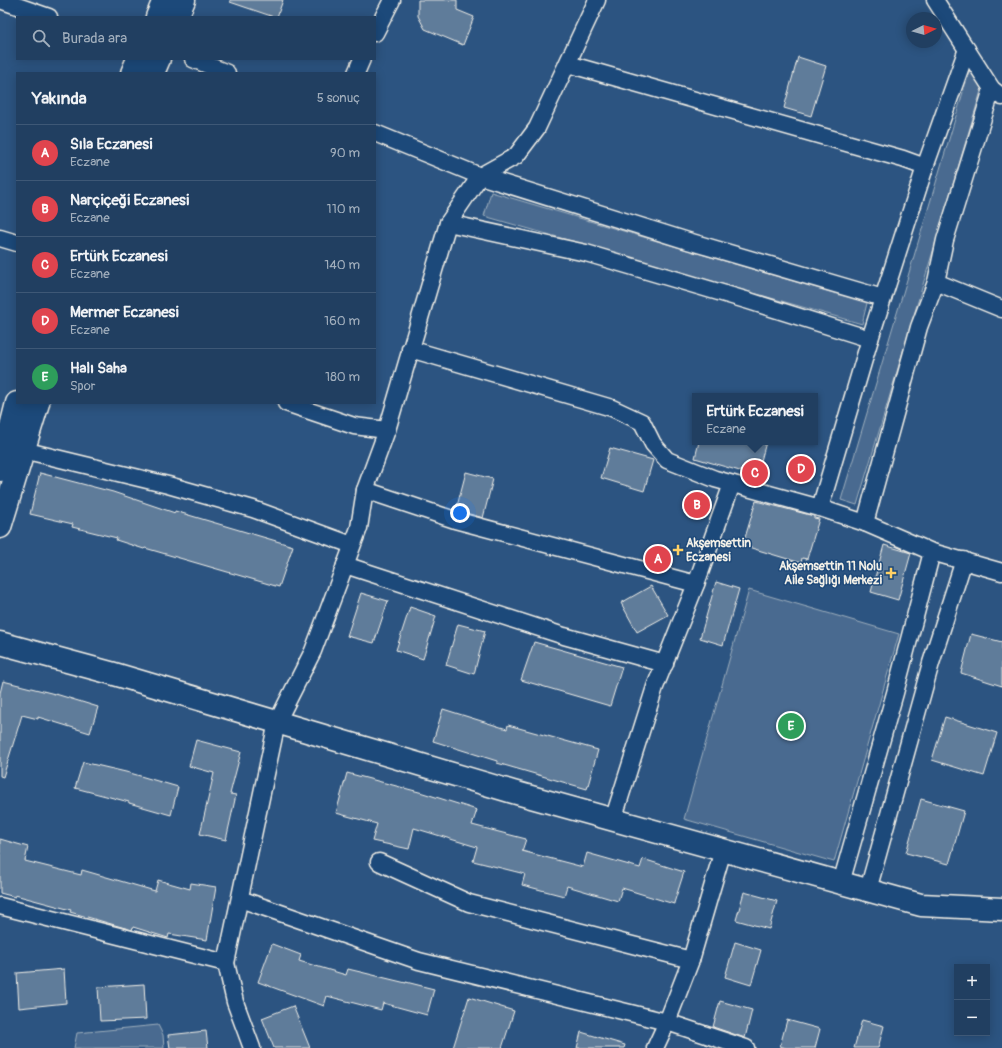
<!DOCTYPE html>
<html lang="tr">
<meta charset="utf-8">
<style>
body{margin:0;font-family:Pangolin,sans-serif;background:#294667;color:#f1f3f6}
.controls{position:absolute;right:12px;bottom:12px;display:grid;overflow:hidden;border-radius:0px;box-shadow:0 2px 10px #0003}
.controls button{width:36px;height:36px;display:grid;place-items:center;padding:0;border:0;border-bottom:1px solid #3e5876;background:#213f61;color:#f1f3f6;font:20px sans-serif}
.compass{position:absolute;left:906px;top:12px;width:36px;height:36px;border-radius:50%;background:#213f61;box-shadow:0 2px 10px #0003;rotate:85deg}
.you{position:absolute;left:460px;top:513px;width:14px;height:14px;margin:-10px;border:3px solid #fff;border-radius:50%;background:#1a73e8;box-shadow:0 0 0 6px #1a73e833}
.badge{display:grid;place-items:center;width:26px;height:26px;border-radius:50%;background:#ffd166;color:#fff;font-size:13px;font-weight:700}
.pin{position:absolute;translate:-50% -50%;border:2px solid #fff;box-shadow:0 1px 4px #0006}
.popup{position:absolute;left:692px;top:393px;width:126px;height:52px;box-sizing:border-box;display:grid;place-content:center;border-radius:0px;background:#213f61;filter:drop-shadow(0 1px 3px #0005);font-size:13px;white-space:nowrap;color:#a2afbd}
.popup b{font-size:15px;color:#f1f3f6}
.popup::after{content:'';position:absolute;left:50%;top:100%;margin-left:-8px;border:8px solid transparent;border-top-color:#213f61}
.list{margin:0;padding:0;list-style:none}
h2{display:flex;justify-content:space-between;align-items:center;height:52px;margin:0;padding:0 16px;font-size:17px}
h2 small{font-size:13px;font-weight:400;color:#a2afbd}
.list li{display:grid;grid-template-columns:26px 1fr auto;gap:12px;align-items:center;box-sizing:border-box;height:56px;padding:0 16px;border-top:1px solid #3e5876}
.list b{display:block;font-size:15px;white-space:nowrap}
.list p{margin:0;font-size:13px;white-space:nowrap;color:#a2afbd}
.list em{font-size:13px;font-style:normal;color:#a2afbd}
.icon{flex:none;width:22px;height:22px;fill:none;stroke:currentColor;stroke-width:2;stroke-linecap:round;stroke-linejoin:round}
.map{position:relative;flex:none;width:1002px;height:1048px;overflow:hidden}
.search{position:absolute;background:#213f61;box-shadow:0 2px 10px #0003;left:16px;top:16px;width:360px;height:44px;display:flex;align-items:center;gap:10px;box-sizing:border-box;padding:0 14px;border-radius:0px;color:#a2afbd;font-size:15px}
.panel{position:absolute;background:#213f61;box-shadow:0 2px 10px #0003;left:16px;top:72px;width:360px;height:332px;border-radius:0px}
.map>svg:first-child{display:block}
.green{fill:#496b90;stroke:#9eaebc}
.building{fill:#5e7b9a;stroke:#f4f1e8}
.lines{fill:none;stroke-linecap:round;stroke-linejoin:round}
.street-casing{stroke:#f4f1e8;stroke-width:19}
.secondary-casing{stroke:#f4f1e8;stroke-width:25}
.street{stroke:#1f4a7a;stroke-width:16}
.secondary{stroke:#1f4a7a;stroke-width:22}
.poi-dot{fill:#ffd166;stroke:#1f4a7a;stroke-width:1.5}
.labels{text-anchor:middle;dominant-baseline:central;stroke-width:3;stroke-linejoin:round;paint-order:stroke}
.poi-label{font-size:12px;font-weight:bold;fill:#f4f1e8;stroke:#1f4a7a;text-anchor:start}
</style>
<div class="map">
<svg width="1002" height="1048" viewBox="0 0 1002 1048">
<rect width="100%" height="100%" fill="#2c5481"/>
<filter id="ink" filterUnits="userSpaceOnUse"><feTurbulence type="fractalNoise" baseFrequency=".025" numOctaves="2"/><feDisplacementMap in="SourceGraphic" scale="8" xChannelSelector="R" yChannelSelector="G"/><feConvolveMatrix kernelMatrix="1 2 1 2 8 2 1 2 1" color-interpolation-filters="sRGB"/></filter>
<g filter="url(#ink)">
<g class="green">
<polygon points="970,69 983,84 857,505 841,500"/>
<polygon points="491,192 867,303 862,324 484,216"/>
<polygon points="749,590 899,634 834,862 684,819"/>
<polygon points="158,1025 163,1035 164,1048 74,1048 77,1033"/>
</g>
<g class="building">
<polygon points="230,0 283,0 277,17 274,17 230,2"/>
<polygon points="418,0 457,0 457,10 474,17 463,45 425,29 418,16"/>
<polygon points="798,57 826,66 811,116 784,108"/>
<polygon points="699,442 766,442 757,476 695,458"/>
<polygon points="610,448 653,460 644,491 601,478"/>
<polygon points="466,472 493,479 483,518 456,510"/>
<polygon points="40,473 113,492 175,513 175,511 293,546 279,587 145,548 144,549 116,540 117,538 72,527 73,524 30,514"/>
<polygon points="756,501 814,516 814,518 819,519 807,559 802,558 801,563 748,547 749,542 744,541"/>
<polygon points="884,545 911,553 898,600 871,592"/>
<polygon points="716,582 739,589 723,645 700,638"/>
<polygon points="651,586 668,615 637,632 621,603"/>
<polygon points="361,593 388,601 374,643 347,636"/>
<polygon points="410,607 436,616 423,659 396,650"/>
<polygon points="458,624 485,631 474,674 446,665"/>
<polygon points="971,634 1002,642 1002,686 961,673"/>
<polygon points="534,642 622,667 610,706 521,680"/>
<polygon points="3,681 59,695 98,707 90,733 38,717 38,719 22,715 3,777 0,776 0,693"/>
<polygon points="443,709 507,729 508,725 598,750 587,789 497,763 497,761 433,741"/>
<polygon points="945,717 997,733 984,776 932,760"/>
<polygon points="196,740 241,752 230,794 236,795 226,840 200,834 214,773 189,766"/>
<polygon points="83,762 130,773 178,787 171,815 129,803 129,802 75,788"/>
<polygon points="347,773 423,793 477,810 472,825 526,839 522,851 583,867 587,853 640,868 643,859 684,872 674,903 674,904 622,888 618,901 567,886 564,896 522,885 525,874 473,861 477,847 414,828 409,849 372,841 377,824 336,813"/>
<polygon points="921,799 964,811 949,864 906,853"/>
<polygon points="0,839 28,847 25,861 81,875 82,870 155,891 158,880 190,889 191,883 216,887 207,940 169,934 168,938 133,927 132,930 70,912 71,910 15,895 15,897 0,893"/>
<polygon points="744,892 777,901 769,929 736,920"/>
<polygon points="735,942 761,950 751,985 725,977"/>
<polygon points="272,944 301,955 299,961 346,975 348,969 406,983 406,982 434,989 427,1015 383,1003 381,1010 327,996 324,1006 258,982"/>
<polygon points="64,969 66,1003 19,1008 17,973"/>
<polygon points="144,984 146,1019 100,1021 98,987"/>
<polygon points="469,997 514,1011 502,1048 453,1048"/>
<polygon points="720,1001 752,1010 745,1038 713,1027"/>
<polygon points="293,1006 310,1048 274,1048 262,1018"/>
<polygon points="787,1020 820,1029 815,1048 786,1048 780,1046"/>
<polygon points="862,1020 884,1026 878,1048 854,1048"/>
<polygon points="206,1031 208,1048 170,1048 168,1035"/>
<polygon points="581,1032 625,1045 624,1048 577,1048"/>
</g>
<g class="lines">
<defs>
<g id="street">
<polyline points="0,0 49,17"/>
<polyline points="935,0 992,89 1002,97"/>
<polyline points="375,33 392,0"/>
<polyline points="193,59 227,73"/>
<polyline points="568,64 903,159 925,167"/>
<polyline points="356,73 362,59"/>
<polyline points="375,133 480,176 688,241 883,298"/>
<polyline points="448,223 586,253 749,301 870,339"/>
<polyline points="0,238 17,243"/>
<polyline points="936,282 1002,309"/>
<polyline points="410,349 612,408 642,422 653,444 667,460 715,479 820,508 865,523 932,552 1002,572"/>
<polyline points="286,403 354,426 387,430"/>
<polyline points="23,450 168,485 253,509 352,545"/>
<polyline points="365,490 455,520 696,584"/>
<polyline points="820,508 870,339 925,167 967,49"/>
<polyline points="865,523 919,327 936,282 945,240 992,89"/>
<polyline points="345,565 564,636 665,664"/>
<polyline points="613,820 655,687 696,584 732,484"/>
<polyline points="723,850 691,960 667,1022 746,1048"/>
<polyline points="379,862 469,903 691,960"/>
<polyline points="841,883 895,693 932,552"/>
<polyline points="868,890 931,663 964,560"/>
<polyline points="240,899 419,961 667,1022 655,1048"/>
<polyline points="0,906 226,963"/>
<polyline points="252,1048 235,1002 226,963 277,722 313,651 359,528 365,490 387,430 448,223 480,176 516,156 537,128 597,0"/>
</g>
<g id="secondary">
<polyline points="157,17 164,0"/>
<polyline points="177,17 184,0"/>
<polyline points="132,73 138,59"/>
<polyline points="153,73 159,59"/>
<polyline points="0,470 17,403"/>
<polyline points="0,527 38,403"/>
<polyline points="0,643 111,673 513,792 921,905 1002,909"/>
</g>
</defs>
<use href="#street" class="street-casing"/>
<use href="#secondary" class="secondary-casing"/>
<use href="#street" class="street"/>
<use href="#secondary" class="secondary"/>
</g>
</g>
<g class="poi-dot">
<path d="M676 544h4v4h4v4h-4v4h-4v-4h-4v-4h4z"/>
<path d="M889 567h4v4h4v4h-4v4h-4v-4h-4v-4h4z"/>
</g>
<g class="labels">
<g class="poi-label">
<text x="686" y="543">Akşemsettin<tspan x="686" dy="14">Eczanesi</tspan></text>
<text x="882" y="566" text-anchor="end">Akşemsettin 11 Nolu<tspan x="882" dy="14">Aile Sağlığı Merkezi</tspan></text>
</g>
</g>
</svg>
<div class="controls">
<button>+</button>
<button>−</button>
</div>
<svg class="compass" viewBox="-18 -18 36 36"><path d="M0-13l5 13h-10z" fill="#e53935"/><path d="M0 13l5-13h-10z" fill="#a2afbd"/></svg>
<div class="you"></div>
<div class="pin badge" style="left:658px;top:559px;background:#e0444e">A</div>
<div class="pin badge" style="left:697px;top:505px;background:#e0444e">B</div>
<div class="pin badge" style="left:755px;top:473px;background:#e0444e">C</div>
<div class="popup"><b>Ertürk Eczanesi</b>Eczane</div>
<div class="pin badge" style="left:801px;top:469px;background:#e0444e">D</div>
<div class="pin badge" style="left:791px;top:726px;background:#2e9e5b">E</div>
<div class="search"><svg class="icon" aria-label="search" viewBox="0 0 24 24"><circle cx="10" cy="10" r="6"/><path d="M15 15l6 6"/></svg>Burada ara</div>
<section class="panel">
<h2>Yakında<small>5 sonuç</small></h2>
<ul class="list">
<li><span class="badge" style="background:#e0444e">A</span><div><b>Sıla Eczanesi</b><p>Eczane</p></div><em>90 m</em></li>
<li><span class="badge" style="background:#e0444e">B</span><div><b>Narçiçeği Eczanesi</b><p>Eczane</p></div><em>110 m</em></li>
<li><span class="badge" style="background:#e0444e">C</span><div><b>Ertürk Eczanesi</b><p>Eczane</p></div><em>140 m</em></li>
<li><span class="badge" style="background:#e0444e">D</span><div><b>Mermer Eczanesi</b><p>Eczane</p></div><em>160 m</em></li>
<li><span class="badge" style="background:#2e9e5b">E</span><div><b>Halı Saha</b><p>Spor</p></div><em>180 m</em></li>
</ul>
</section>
</div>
